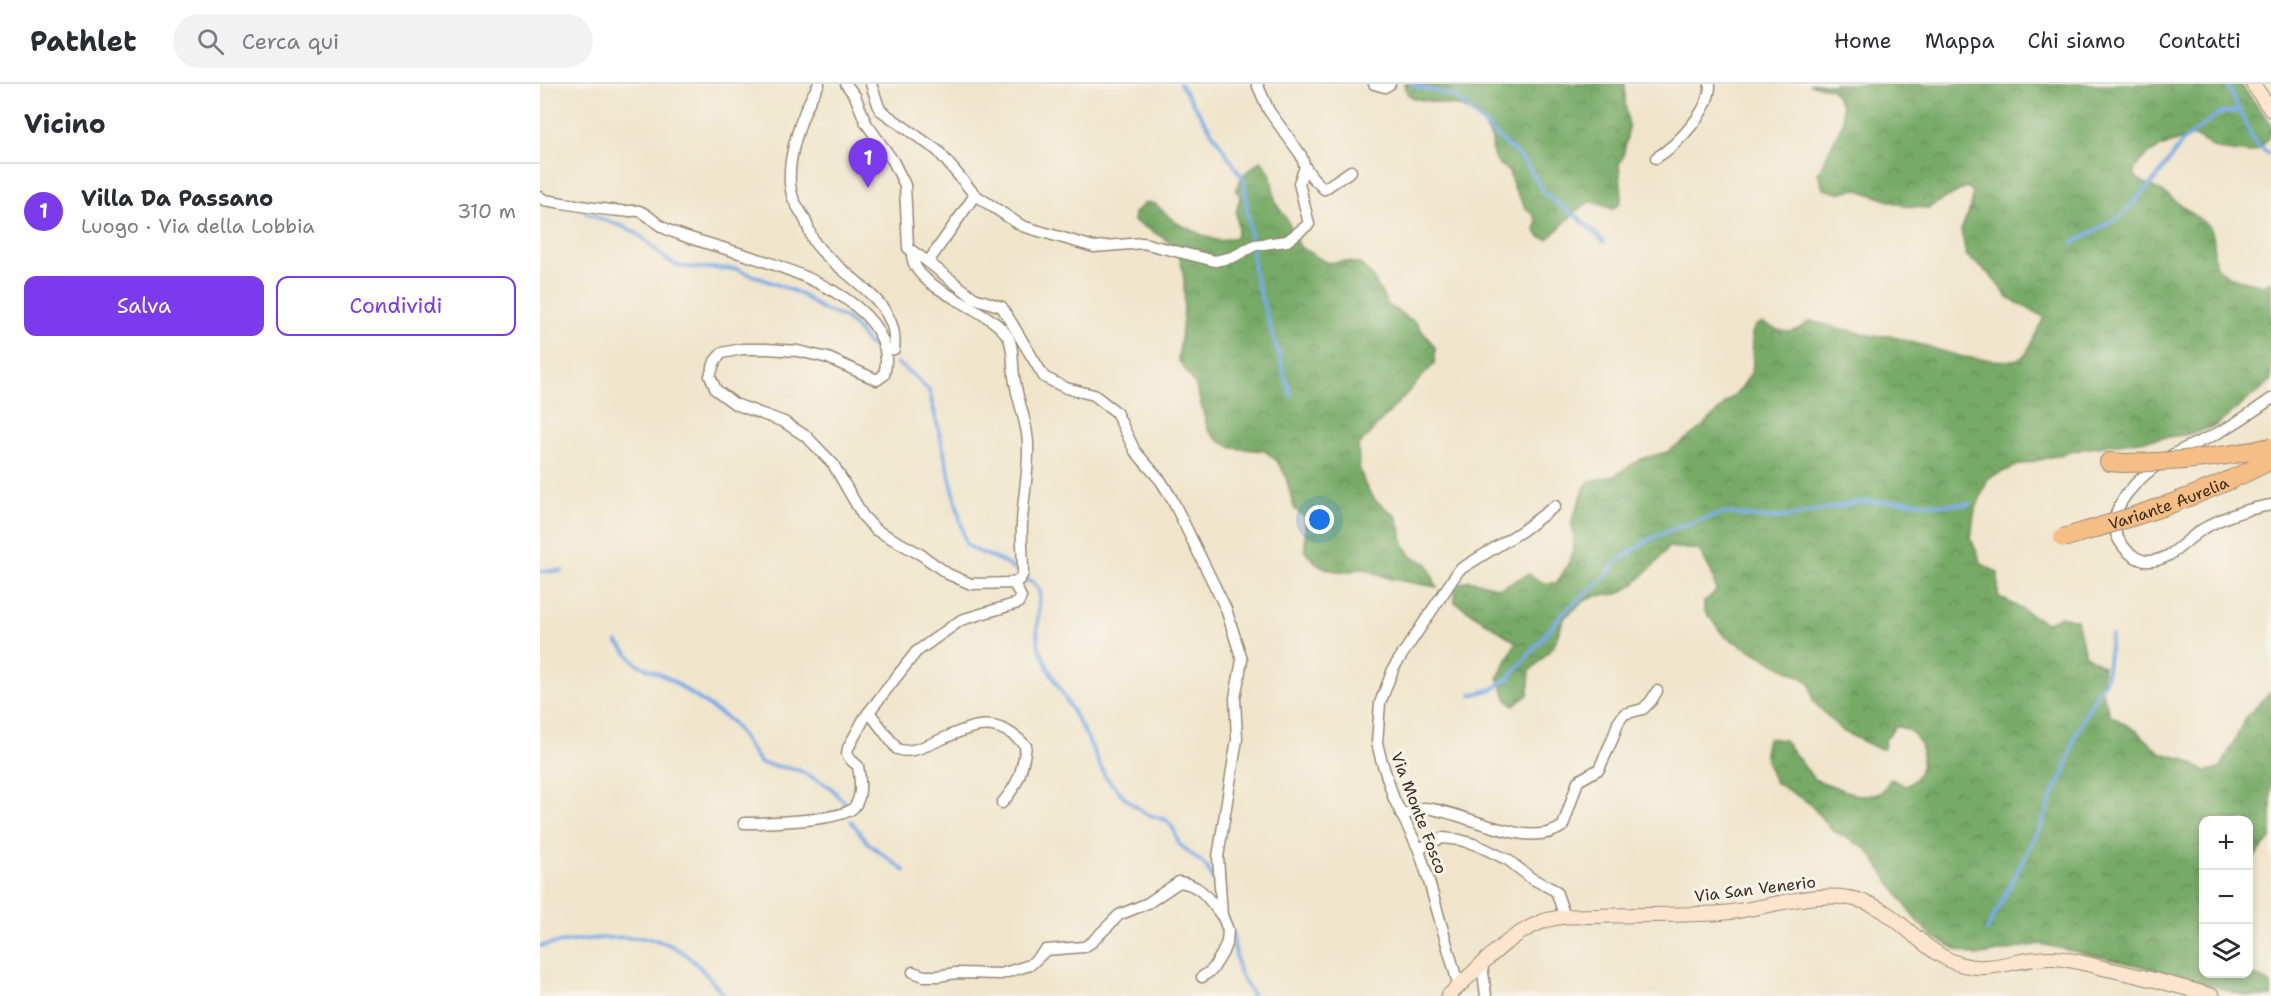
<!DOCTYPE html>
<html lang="it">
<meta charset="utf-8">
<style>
body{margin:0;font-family:"Shantell Sans",sans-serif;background:#f2f2f3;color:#2b2b33}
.controls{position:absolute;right:18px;bottom:18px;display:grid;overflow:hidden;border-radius:12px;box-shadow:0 3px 9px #0003}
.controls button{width:54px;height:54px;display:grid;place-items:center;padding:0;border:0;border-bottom:2px solid #e1e1e2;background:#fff;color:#2b2b33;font:30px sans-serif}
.you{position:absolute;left:780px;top:436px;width:21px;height:21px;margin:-15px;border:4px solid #fff;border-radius:50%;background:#1a73e8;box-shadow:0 0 0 9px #1a73e833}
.badge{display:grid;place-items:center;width:39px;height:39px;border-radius:50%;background:#7c3aed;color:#fff;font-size:20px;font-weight:700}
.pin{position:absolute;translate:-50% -50px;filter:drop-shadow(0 2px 3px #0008)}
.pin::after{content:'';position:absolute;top:32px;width:21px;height:18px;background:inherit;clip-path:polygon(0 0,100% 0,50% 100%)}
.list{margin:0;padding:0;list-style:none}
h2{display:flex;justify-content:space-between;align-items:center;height:78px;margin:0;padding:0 24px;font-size:26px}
h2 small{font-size:20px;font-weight:400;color:#7c7c81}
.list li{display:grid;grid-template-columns:39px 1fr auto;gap:18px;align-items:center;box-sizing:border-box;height:96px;padding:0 24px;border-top:2px solid #e1e1e2}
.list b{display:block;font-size:22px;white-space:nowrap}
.list p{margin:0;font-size:20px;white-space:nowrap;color:#7c7c81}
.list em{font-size:20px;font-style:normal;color:#7c7c81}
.actions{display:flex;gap:12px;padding:18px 24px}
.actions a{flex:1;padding:14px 0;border:2px solid #7c3aed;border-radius:12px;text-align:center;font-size:21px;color:#7c3aed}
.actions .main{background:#7c3aed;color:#fff}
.icon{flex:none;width:33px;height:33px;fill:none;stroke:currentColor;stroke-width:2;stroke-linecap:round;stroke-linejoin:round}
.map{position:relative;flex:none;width:1731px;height:912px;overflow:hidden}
header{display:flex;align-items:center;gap:36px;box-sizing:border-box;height:84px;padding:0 30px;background:#fff;border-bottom:2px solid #e1e1e2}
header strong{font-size:28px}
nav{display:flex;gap:33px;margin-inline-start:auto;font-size:21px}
.search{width:420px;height:54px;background:#f2f2f3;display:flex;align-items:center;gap:15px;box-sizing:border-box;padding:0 21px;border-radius:33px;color:#7c7c81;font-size:22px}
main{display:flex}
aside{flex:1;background:#fff}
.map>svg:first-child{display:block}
.forest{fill:url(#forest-crowns);stroke:#596a42;stroke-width:1.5}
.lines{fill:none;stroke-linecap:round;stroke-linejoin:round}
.stream{stroke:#7aaae5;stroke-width:4}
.street-casing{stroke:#968874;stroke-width:13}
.secondary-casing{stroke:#968874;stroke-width:16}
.highway-casing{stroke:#968874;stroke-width:20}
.street{stroke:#fff;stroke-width:10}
.secondary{stroke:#fbe5cf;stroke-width:14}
.highway{stroke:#f6be87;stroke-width:18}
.highway-bridge-casing{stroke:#968874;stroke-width:20;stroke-linecap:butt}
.highway-bridge{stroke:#f6be87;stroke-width:18}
.labels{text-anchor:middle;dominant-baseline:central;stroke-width:6;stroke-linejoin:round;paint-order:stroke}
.street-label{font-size:16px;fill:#3b2a1e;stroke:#f7f3e8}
</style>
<header>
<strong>Pathlet</strong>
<div class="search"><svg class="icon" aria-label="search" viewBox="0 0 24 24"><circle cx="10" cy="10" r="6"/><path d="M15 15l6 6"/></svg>Cerca qui</div>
<nav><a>Home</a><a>Mappa</a><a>Chi siamo</a><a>Contatti</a></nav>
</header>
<main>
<aside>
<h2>Vicino<small></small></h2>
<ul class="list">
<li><span class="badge">1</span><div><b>Villa Da Passano</b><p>Luogo · Via della Lobbia</p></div><em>310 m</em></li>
</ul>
<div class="actions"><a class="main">Salva</a><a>Condividi</a></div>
</aside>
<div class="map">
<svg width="1731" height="912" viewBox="0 0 1731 912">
<defs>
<pattern id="forest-crowns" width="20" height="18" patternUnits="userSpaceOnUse" patternTransform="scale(1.5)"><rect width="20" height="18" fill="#7a6"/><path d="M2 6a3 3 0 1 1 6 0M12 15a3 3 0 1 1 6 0" fill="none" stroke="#638b53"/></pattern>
</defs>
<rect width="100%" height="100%" fill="#f7f3e8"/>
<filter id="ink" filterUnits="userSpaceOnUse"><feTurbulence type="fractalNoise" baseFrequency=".0167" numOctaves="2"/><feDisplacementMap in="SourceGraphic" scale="12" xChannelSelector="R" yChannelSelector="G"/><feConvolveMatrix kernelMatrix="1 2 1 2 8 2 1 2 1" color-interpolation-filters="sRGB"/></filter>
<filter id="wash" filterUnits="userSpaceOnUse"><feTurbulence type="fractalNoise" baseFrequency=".008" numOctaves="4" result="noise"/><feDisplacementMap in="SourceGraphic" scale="24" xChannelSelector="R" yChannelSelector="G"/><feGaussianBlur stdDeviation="1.35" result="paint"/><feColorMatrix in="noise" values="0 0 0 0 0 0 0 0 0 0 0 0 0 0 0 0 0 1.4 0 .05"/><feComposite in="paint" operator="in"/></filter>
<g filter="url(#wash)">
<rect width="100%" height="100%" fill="#f0e5cb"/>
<g class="forest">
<path d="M864 0H1085V19L1089 43 1083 73 1079 80 1082 113 1079 120 1073 125C1067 123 1058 119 1051 118 1042 118 1017 148 1008 155L1000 153 995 146 997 138 993 130 986 125 974 104 969 88 957 78 953 71 952 55 941 35 921 23 873 14 867 9Z"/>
<path d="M1268 0H1700L1729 37 1731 42 1729 53 1719 66 1710 69 1676 65 1655 52C1633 57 1600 67 1593 90L1599 96 1626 110 1670 143C1675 152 1674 161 1674 171 1674 195 1706 196 1723 201L1731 197V297L1677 341 1650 350 1543 365 1479 381 1448 394 1434 430 1431 455 1442 480 1458 489V512L1506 539 1521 532 1537 536 1545 571 1563 582 1562 607 1570 631 1597 647 1621 669 1644 675 1664 687 1680 685 1707 632 1731 608V754L1709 779 1708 736H1664L1663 836C1651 845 1653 854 1663 863L1664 890 1709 888 1731 900V912H1707L1605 883 1501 860 1437 872 1418 866 1393 853 1375 835 1327 765 1292 746 1269 719 1235 698C1229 684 1220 668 1228 654L1244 656 1274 695 1317 711 1325 712 1341 709 1351 695 1366 702C1391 691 1387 642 1355 643L1345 656 1344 665 1337 664 1302 647 1273 617 1270 600 1264 595 1184 552 1164 526V518L1176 507 1172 489 1159 466 1128 463 1118 477 1093 501 1078 510 1054 512 1046 516 1026 532 1022 539 1014 562 990 587 988 611 974 621 967 616 958 593 976 558 915 518V502L929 496 960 504 989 490 1002 499H1017C1029 479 1040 464 1031 439L1045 403 1050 397 1074 392 1101 375 1127 368 1142 358 1163 342 1202 303 1211 289 1213 281 1212 250 1215 242 1222 239C1244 249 1250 253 1270 237L1333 252H1350L1423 273 1464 277 1480 275 1486 270 1504 233 1468 214 1451 192 1426 171 1421 146 1431 123 1433 108 1426 103 1388 124 1364 122 1316 105 1298 109 1283 105 1278 89 1303 38 1302 21 1292 5Z"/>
<path d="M721 76 730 89 736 120 746 134 760 163 787 179 803 177 820 180 832 192 848 221 875 238 895 263V279L818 362 819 382 825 401 835 416 857 433 865 462 872 473 887 479 897 503 851 495 822 484 807 488 791 486 777 480 765 467V434L754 424 745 390 737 377 725 367 693 364 679 357 668 346 656 302 638 275C642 246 652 188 634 163 627 154 605 144 594 137V129L606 118 615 120 635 138 664 152 679 157 696 153 698 145 696 129 700 113 696 106 702 92Z"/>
</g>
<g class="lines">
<g class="stream">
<polyline points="640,0 704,96 715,193 751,312"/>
<path d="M872 0C884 8 901 6 916 14L985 78 1006 111 1039 134 1064 158"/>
<polyline points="1687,0 1715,60 1728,69"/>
<path d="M45 128C60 136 77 139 93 147 111 157 121 177 142 183L196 185 259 209 282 225 305 234 317 245 327 259 342 268"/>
<polyline points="1533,159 1581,132 1618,92 1643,57 1678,30 1701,26"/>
<path d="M357 279 374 292 389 306 426 460C440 472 460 472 474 486"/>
<polyline points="0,487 22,487"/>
<polyline points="485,496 493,498 500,507 497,550 499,563 508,584 547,653 565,692 586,715 606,730 626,736 633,744 639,760 666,782 676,800"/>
<polyline points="77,558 97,580 130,595 192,638 220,679 258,686 290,703 305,719"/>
<polyline points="931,611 953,605 970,593 1024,528 1060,498 1077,478 1108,456 1138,443 1184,429 1224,434 1245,433 1320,418 1367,417 1400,421 1430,420"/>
<polyline points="311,737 328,759 365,787"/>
<polyline points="1447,846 1500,743 1515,706 1524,690 1535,653 1547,627 1566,595 1571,552"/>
<polyline points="692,849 699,888 713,912"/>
<path d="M0 862C33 856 99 847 130 861 152 871 169 893 184 912"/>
</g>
</g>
</g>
<g filter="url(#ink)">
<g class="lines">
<defs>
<g id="street">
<path d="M279 0C262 27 242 83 253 114 256 122 263 130 266 138 269 145 271 154 275 159 300 193 361 215 354 265L347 266"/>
<polyline points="306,0 315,12 326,39 353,77 365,101 368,164 388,178"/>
<polyline points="331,0 340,26 398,67 435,111 482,142 554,163 603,159 675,177 693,173 715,161 747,157 769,140 759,99 765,83"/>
<polyline points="717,0 729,27 761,71 765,83 773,94 784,105 811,87"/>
<polyline points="834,0 845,3 850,0"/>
<path d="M1116 74C1137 61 1171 26 1170 0"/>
<polyline points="435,111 388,178 434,214 462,223 504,293 526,304 554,311 576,328 595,367 621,397 632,415 686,525 702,576 695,614 697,655 678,773 682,831 688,846 687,858 682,870 672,886 662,893"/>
<path d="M0 113 4 116C29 120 55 125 81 127 86 128 93 126 99 127 108 130 114 138 121 142 128 147 139 150 147 153 203 172 366 206 344 291L337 296 288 274 258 267 226 265H202L182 269 175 277 170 292 176 306 195 320 244 338 267 353 293 380 323 432 336 446 380 470 408 490 431 500 474 499 481 513 478 519 421 536 376 568 325 633 308 664 307 670 311 676 318 682C320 694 323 713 314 723 305 737 223 739 204 739"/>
<path d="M372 167C369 208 457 223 470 257 474 270 472 286 475 298 478 319 488 340 488 361 489 387 483 413 482 439 481 455 483 472 483 489L480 495 474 499"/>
<path d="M1731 315C1714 327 1697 339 1678 349 1663 357 1647 362 1632 371 1605 388 1555 427 1583 462 1589 470 1600 478 1610 477 1632 476 1645 456 1663 445 1684 432 1707 425 1731 421"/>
<path d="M329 628 357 665C368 669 378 665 388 661 428 645 451 626 486 662 482 687 479 700 462 719"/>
<path d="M862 732C869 729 876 724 884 724 922 726 987 768 1023 742L1038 697 1059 685 1073 654 1078 639 1084 630 1103 625 1111 617 1117 607"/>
<polyline points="879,766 890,758 903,754 920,756 937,761 968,776 991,794 1016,807 1025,833"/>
<polyline points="942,880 946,912"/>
<path d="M373 888 384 892H398L416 889 461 890 490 881 506 866 544 863 552 858 579 831 608 819 639 798C660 800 669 815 681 831"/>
<polyline points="919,903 888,794 879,766 854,715 841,675 837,659 840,619 854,583 919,486 982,447 1015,422"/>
</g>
<g id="secondary">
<polyline points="1713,0 1731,26"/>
<path d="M908 912C939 885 964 852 1004 837 1019 832 1037 832 1053 832 1096 830 1138 832 1181 829 1226 826 1279 802 1325 818 1362 831 1384 871 1423 881 1453 889 1484 872 1514 874 1530 875 1547 880 1563 884 1600 892 1636 901 1673 912"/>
</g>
<polyline id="highway" points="1569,378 1584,379"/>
</defs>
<use href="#street" class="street-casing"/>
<use href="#secondary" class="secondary-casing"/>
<use href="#highway" class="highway-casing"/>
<use href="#street" class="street"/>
<use href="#secondary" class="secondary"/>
<use href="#highway" class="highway"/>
<defs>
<g id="highway-bridge">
<path d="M1584 379C1634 378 1682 374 1731 363"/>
<path id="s1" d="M1523 454C1597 432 1663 412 1731 376"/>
</g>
</defs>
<use href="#highway-bridge" class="highway-bridge-casing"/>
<use href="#highway-bridge" class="highway-bridge"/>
</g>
</g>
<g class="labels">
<g class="street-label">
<text stroke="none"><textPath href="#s1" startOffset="111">Variante Aurelia</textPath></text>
<text transform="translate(879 729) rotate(69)">Via Monte Fosco</text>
<text transform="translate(1215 805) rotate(-7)">Via San Venerio</text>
</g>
</g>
</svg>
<div class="controls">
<button>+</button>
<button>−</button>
<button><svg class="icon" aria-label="layers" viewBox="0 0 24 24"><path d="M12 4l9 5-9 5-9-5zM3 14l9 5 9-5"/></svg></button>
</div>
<div class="you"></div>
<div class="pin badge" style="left:328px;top:104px">1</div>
</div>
</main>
